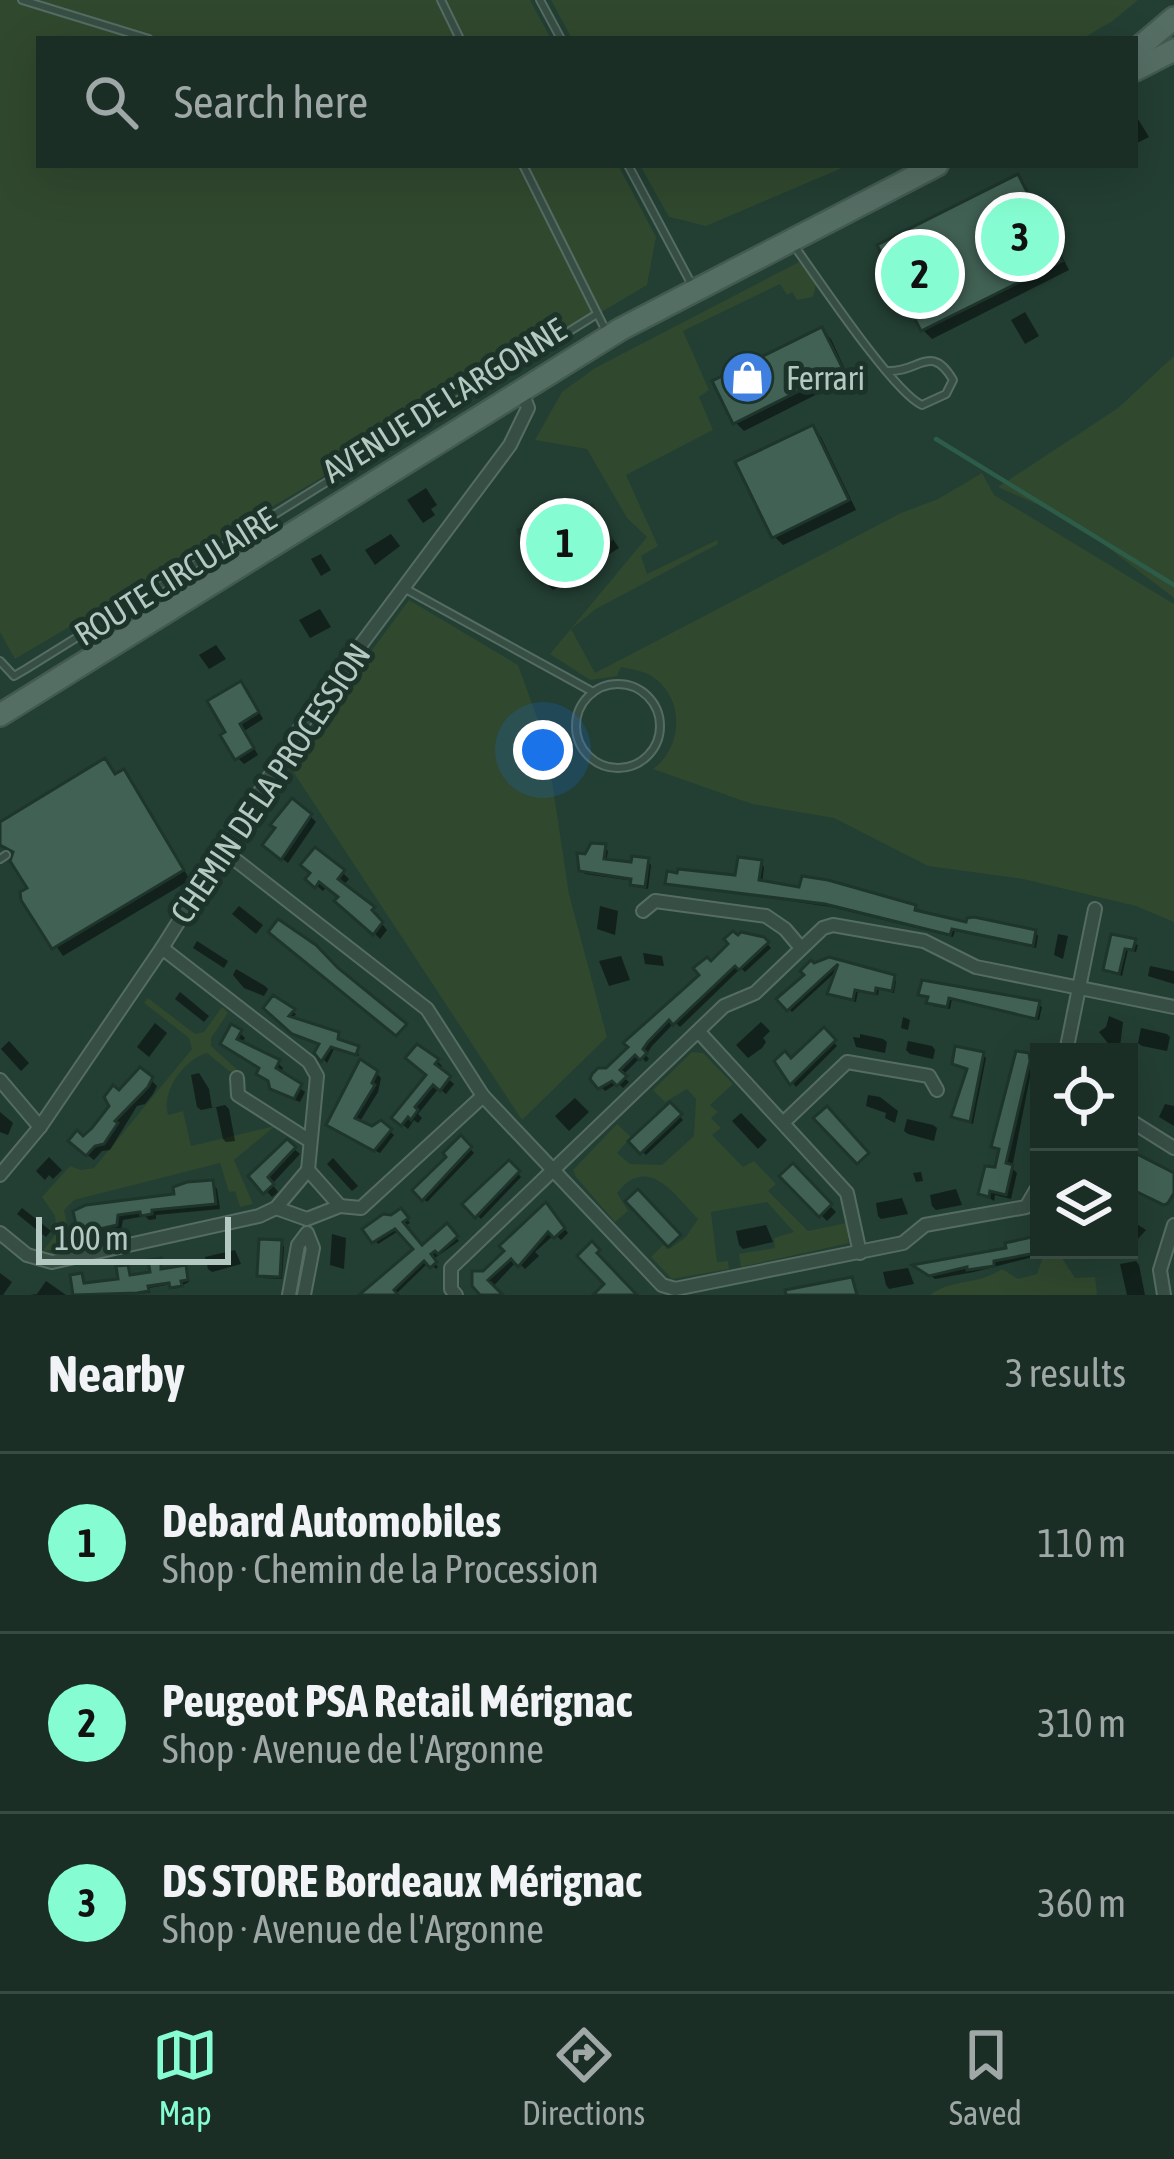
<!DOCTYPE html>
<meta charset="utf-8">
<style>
body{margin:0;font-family:"Asap Condensed",sans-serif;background:#23362e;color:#f1f3f6}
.controls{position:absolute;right:36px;bottom:36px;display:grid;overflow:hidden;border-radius:0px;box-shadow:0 12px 48px #0002}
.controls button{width:108px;height:108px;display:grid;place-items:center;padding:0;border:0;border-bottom:3px solid #384a43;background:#1a2e26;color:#f1f3f6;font:60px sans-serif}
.scale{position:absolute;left:36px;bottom:30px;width:195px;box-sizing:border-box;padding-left:12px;border:6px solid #b3c9c1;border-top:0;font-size:33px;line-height:42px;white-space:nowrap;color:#b3c9c1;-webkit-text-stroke:9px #1c332a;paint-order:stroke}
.you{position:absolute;left:543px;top:750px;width:42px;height:42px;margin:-30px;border:9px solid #fff;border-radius:50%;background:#1a73e8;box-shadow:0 0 0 18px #1a73e833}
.badge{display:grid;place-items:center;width:78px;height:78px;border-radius:50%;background:#85fcd1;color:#111;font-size:39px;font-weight:700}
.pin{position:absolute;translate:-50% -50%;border:6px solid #fff;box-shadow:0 3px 12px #0006}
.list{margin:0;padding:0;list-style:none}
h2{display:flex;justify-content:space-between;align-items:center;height:156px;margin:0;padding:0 48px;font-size:51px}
h2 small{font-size:39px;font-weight:400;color:#9fa8a7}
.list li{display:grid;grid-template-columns:78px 1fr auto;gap:36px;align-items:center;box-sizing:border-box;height:180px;padding:0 48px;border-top:3px solid #384a43}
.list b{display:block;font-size:45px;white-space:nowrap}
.list p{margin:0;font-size:39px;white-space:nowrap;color:#9fa8a7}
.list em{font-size:39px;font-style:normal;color:#9fa8a7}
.icon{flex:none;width:66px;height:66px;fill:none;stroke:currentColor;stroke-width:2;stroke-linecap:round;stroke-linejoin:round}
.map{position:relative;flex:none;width:1174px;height:1295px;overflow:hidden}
.search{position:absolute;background:#1a2e26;box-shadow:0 12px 48px #0002;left:36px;right:36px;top:36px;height:132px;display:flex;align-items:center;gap:30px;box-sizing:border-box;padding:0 42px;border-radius:0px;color:#9fa8a7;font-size:45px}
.sheet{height:696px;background:#1a2e26}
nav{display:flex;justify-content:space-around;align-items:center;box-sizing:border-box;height:168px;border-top:3px solid #384a43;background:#1a2e26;font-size:33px;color:#9fa8a7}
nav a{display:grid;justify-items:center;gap:6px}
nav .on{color:#85fcd1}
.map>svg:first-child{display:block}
.green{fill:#30482e}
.shadow{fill:#0007}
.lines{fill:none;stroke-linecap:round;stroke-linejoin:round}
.stream{stroke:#2d5c49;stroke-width:4.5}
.building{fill:#416154;stroke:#1e352c;stroke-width:3}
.service-casing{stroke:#556c63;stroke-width:10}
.minor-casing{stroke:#556c63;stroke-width:16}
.primary-casing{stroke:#435a51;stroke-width:26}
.service{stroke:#374e45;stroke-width:6}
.minor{stroke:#374e45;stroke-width:12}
.primary{stroke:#556e64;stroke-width:21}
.labels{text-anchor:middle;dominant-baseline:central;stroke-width:10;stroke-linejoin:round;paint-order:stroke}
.poi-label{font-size:33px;fill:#b3c9c1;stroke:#1c332a;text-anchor:start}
.street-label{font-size:33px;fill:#b3c9c1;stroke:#1c332a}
</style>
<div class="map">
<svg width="1174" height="1295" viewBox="0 0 1174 1295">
<rect width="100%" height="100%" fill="#233e33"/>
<g class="green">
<polygon points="0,0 530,0 551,39 39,39 39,165 618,165 656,237 647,285 15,659 0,632"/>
<polygon points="551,0 1138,0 1114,20 1082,39 572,39"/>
<polygon points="640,165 849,165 706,226 669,217"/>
<path d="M799 262 816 284 813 297 797 300 792 292 787 295 780 284 683 331 709 390 699 397 713 430 626 475 658 546 641 556 647 574 717 540 718 544 596 609 571 629 595 673 901 513 938 499 982 473 994 495 1174 604V922L1136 906 1023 879 928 866 834 818 752 804 653 769C683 747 686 697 650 675 642 671 630 669 621 667L617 676 590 680 550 654 647 537 627 518 587 449 535 440 562 392 595 368Z"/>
<polygon points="1174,356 1174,598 1072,520 998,487 1118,408"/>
<polygon points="409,600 518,665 546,742 569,894 607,1037 522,1120 290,767 308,737"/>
<path d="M148 998 195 1034 204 1032 222 1007 228 1013 211 1038V1046L243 1075 229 1071 207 1053C184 1059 161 1092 168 1115L183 1111 191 1146 275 1126 234 1160 253 1204 240 1207 235 1191 229 1192 220 1163 74 1200 64 1210 70 1239 81 1246 43 1251 57 1232 55 1216 42 1197 70 1166 81 1170 94 1168 192 1049 189 1038 144 1003Z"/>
<path d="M692 1052 703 1053 733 1084 710 1105 718 1112 711 1118 721 1128 712 1135 743 1167 754 1161 776 1184 768 1191 808 1231 846 1223 849 1243 741 1267 739 1254 775 1248 774 1238 794 1232 767 1202 711 1212 717 1262 728 1261 729 1269 672 1279 651 1257 663 1245 669 1249 686 1237 698 1219C675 1195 648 1153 617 1193L628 1211 615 1222 576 1177 573 1170 617 1124 631 1137 617 1153 630 1164 662 1165 694 1136 696 1099 687 1089 665 1102 653 1090Z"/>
<path d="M1044 1254 1060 1255 1075 1278 1095 1277 1097 1295H930C956 1277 974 1287 1002 1269L1018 1279 1037 1274Z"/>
</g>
<g class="shadow">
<polygon points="1135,114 1149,137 1135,144"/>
<polygon points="1018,178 1026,187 1069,270 932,339 923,330"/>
<polygon points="1025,312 1039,336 1025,344 1011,320"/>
<polygon points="822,331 831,339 849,378 744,431 736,423"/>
<polygon points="812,428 821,437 856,510 783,545 774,536"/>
<polygon points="426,488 437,505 431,509 435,515 423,523 407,500"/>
<polygon points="592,509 619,548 553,590 544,581"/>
<polygon points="391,534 400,546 375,565 365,550"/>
<polygon points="321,554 331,570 321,576 311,559"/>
<polygon points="320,609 331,627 310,638 299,620"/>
<polygon points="216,645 226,659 209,669 199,655"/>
<polygon points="247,691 263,719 244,731 258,755 244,764 238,758 230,733"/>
<polygon points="105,762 117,777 123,773 132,782 190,880 63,956 24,898 31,889 15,856 0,839 0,825"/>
<polygon points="310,816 316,822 288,863 272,851"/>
<polygon points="604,847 608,851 606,862 634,865 647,861 651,865 648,889 637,887 634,881 585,874 579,866"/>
<polygon points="761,863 764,867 762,884 915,908 968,926 1035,932 1038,936 1036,948 955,931 953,937 831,907 668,883 738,879"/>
<polygon points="343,873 349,879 343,886 379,915 377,918 387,930 380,939 341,898 327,886 323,891 309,879"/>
<polygon points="239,906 263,925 256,934 232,914"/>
<polygon points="600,906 618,911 615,935 597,929"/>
<polygon points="1058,934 1068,936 1063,959 1054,955"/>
<polygon points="1113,937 1138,945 1136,952 1128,950 1122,976 1106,969"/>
<polygon points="763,939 771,948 745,972 741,968 680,1027 675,1022 652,1046 646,1055 649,1059 646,1062 641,1057 622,1076 629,1082 623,1088 618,1083 605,1091 594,1079 607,1071 711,965"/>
<polygon points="197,941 228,961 224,968 193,948"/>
<polygon points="643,953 662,956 664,966 645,964"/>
<polygon points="621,956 630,980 609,986 599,961"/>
<polygon points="829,960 893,978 896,981 894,993 879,989 878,995 858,991 856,1002 833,996 830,993 840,968 792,1012 780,999"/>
<polygon points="1150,966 1174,971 1174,984 1148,976"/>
<polygon points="236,969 265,986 268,989 264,996 244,988 233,975"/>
<polygon points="180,992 209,1016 204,1022 175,999"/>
<polygon points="922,994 1038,1004 1042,1007 1039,1020 952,999 950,1009 933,1006 930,999"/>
<polygon points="274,999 296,1014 291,1020 338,1035 340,1043 357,1049 359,1056 334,1049 327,1063 318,1053 322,1045 299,1036 267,1008"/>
<polygon points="1109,1016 1123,1022 1120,1047 1114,1051 1099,1032 1106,1027"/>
<polygon points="903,1017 910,1020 908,1030 901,1028"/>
<polygon points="761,1022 770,1031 763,1038 766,1042 762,1048 748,1058 736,1045"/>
<polygon points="155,1023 167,1033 149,1057 137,1047"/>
<polygon points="1141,1028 1167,1034 1170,1037 1167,1051 1142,1046 1138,1043"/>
<polygon points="824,1032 837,1046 796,1087 777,1062 791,1062"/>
<polygon points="240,1033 245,1038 241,1044 278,1063 283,1068 280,1074 305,1092 300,1102 279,1093 262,1069 228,1049"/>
<polygon points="860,1034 883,1039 887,1042 885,1053 856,1047 853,1037 860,1038"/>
<polygon points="9,1041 29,1063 21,1071 1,1049"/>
<polygon points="908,1041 932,1046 935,1050 933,1059 910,1054 906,1050"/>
<polygon points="982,1054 986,1058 973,1124 955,1116 970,1070 955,1063"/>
<polygon points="1027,1056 1033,1062 1012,1168 1017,1173 1011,1199 995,1195 994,1201 982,1193 997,1171 1001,1153 994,1146"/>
<polygon points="409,1058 437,1061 442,1066 439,1071 454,1084 446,1094 439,1088 418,1114 422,1118 418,1123 414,1120 408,1129 395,1118 430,1075"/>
<polygon points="199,1073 209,1089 212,1108 225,1105 229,1109 235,1141 226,1142 223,1139 216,1107 201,1110 197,1107 191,1075"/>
<polygon points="376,1073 381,1078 378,1092 359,1123 373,1129 380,1123 394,1135 380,1153 334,1129"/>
<polygon points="151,1080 157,1086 153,1094 145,1104 137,1106 110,1150 102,1151 94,1160 77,1147 119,1095"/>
<polygon points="868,1095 880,1097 898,1111 895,1123 885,1118 886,1113 866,1106"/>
<polygon points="575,1098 589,1112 569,1131 555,1116"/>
<polygon points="1165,1104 1174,1106 1174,1126 1159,1117"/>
<polygon points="670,1106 683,1120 646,1155 632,1142"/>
<polygon points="0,1112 13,1123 8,1135 0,1132"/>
<polygon points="741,1113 767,1140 758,1149 732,1121"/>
<polygon points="907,1119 933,1125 937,1128 934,1141 908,1134 904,1131"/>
<polygon points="461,1139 474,1153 427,1202 416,1190 451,1157"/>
<polygon points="287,1143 300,1154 272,1184 278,1192 272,1197 252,1176"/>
<polygon points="49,1157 62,1170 53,1179 49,1175 45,1180 36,1171"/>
<polygon points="333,1158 358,1186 352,1191 327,1164"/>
<polygon points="509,1164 521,1177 481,1219 467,1204"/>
<polygon points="792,1167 836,1212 827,1221 784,1176"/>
<polygon points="913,1173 921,1172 923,1181 916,1182"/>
<polygon points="212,1183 217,1189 220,1209 156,1215 156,1219 149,1220 145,1216 123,1220 121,1230 86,1238 81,1233 76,1213 178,1196"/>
<polygon points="956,1189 962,1205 936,1210 932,1206 930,1195"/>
<polygon points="902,1198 908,1214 881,1219 878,1216 876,1203"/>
<polygon points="546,1206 568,1233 561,1240 555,1234 535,1252 539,1256 525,1269 517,1261 485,1295 484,1274"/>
<polygon points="22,1208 51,1231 46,1237 17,1214"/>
<polygon points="401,1211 410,1223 403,1227 422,1249 447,1228 459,1241 432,1260 438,1267 436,1269 429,1262 395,1295 365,1295 417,1249 400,1230 378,1244 366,1229"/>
<polygon points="1129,1219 1146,1230 1129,1249"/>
<polygon points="766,1225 773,1242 743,1249 739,1245 736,1231"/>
<polygon points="332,1234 346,1238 344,1269 330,1265"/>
<polygon points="1031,1240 1037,1256 974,1272 935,1279 918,1267 1009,1250"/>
<polygon points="281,1243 284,1247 282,1279 263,1278 260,1274"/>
<polygon points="235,1250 241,1264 212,1272 208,1269 205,1257"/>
<polygon points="160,1261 162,1271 185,1268 189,1282 175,1289 172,1284 149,1288 150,1293 76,1295 74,1277 81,1276 85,1286 122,1282 127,1268 131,1278 154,1275"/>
<polygon points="1136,1261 1139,1265 1145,1295 1127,1295 1120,1264"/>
<polygon points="908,1268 914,1284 889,1289 886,1285 883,1272"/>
<polygon points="0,1273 12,1282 3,1295 0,1295"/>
<polygon points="46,1281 66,1295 30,1295 37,1294"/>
</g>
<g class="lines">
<polyline class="stream" points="936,439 1174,585"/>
</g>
<g class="building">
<polygon points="1018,174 1062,261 921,331 877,245"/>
<polygon points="822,327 843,369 733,424 712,381"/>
<polygon points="813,425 849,500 772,538 735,462"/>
<polygon points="581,502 586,509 592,505 612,539 542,583 521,549 526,547 518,530"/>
<polygon points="241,681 259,712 240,724 254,748 235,760 220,735 225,732 207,701"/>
<polygon points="105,758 115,774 124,769 184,870 52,949 21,900 20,892 27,888 10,861 13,852 0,845 0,822"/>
<polygon points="292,798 312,814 281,860 262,845 275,828 270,825"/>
<polygon points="591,843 606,844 604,859 631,862 632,856 649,858 645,887 630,885 631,879 579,871 577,853 585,854"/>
<polygon points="315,847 345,870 338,879 375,907 372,910 383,922 373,935 334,901 338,897 319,882 315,888 305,879 310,873 300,865"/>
<polygon points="738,857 762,860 759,880 799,887 802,876 828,880 916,905 915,910 966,922 967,918 974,917 1036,930 1033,946 952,929 950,935 825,904 665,884 667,871 677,873 678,869 735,875"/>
<polygon points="278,919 316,945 338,968 407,1024 396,1036 268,932"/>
<polygon points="733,931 738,935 741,932 764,937 769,942 739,970 735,966 673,1025 669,1020 648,1042 643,1049 647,1053 640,1060 635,1055 620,1070 627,1076 617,1086 612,1081 598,1089 590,1079 592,1074 598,1068 606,1068 628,1047 623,1043 699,975 693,968 707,957 711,961 728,944 724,939"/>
<polygon points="1111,934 1136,939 1133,950 1125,949 1119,974 1103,970"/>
<polygon points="829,957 895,975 892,991 876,988 875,994 855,990 853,1000 827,994 838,964 787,1011 776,999 804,975 800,971 811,960 814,963"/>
<polygon points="922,980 1040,1001 1036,1019 949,998 947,1007 926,1003 928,997 918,995"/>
<polygon points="273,995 295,1009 289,1016 339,1032 338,1039 359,1046 356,1055 331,1047 321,1062 314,1053 319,1044 292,1034 263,1008"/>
<polygon points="231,1024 242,1030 237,1039 280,1060 276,1068 302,1084 294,1099 270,1089 268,1081 256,1074 259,1068 220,1044"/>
<polygon points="824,1027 836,1040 790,1085 774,1061 785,1051 791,1058"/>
<polygon points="417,1044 439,1059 435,1064 451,1076 440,1091 433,1085 415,1107 418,1110 411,1120 408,1117 401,1126 391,1118 426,1075 405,1058"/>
<polygon points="955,1046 984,1052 970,1122 951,1117 967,1069 952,1064"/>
<polygon points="1016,1051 1029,1053 1030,1061 1006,1163 1013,1165 1006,1195 990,1191 989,1197 978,1194 985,1166 995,1167 999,1149 991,1147"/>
<polygon points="360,1059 378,1071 372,1083 375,1085 355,1118 372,1126 381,1120 392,1129 374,1151 326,1125"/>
<polygon points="140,1067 153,1077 148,1087 115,1121 118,1123 104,1144 95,1146 86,1156 68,1141 77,1130 83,1136 92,1128 109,1106 104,1097 113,1085 119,1090"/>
<polygon points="670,1102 682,1114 640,1154 628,1141"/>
<polygon points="827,1106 869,1153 857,1164 813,1118"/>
<polygon points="461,1135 472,1147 422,1201 412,1190 446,1157 443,1153"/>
<polygon points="287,1139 296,1147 268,1177 274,1184 263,1194 248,1176"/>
<polygon points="1133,1152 1174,1173 1174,1193 1168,1203 1164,1205 1131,1189 1129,1159"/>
<polygon points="509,1160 520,1171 475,1218 462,1204"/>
<polygon points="793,1163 832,1204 819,1217 779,1176"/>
<polygon points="213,1180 216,1204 152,1210 152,1214 141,1216 140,1212 118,1215 117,1225 78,1234 73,1211 86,1205 174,1194 173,1187 187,1182"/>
<polygon points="638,1189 681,1235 668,1247 625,1201"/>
<polygon points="546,1202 565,1228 554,1238 548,1232 518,1267 511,1259 488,1280 503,1295 480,1295 472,1286 472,1271 483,1271 504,1251 499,1246"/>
<polygon points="401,1208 409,1218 403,1222 422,1245 447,1223 458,1236 438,1254 435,1251 431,1254 437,1262 430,1268 424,1261 394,1290 398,1295 359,1295 413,1249 395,1229 372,1243 362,1229 383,1214 391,1215"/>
<polygon points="1032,1237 1036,1253 994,1261 994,1266 967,1270 967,1267 929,1276 912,1265 1006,1248 1005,1243"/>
<polygon points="259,1239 282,1240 280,1277 257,1276"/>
<polygon points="592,1241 600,1250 597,1253 637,1295 593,1295 604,1284 577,1256"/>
<polygon points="161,1258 161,1269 186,1265 188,1280 181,1281 182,1286 170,1288 169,1283 148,1286 149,1291 137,1293 73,1295 70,1275 82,1273 84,1283 118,1279 116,1266 128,1265 130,1275 150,1272 148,1260"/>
<polygon points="852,1277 857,1295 786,1295 785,1290"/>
</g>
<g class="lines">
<defs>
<g id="service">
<polyline points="22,0 149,39"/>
<polyline points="441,0 460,39"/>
<polyline points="540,0 561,39"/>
<polyline points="523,165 607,333"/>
<polyline points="628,165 692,285"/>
<path d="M795 247C818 279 894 393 922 405L946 394 953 380C931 342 919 373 887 371"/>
<polyline points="404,588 593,692"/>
<polyline points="0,661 14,676 26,669 597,314"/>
<circle cx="618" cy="726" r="42"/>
<polyline points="0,859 6,855"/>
</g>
<g id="minor">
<polyline points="224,851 427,1009 483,1096 662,1285 675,1289 903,1243 925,1225 1026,1207 1039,1185"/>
<polyline points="643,911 655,901 766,916 785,929 801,948"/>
<polyline points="162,948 309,1062 317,1076 308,1170"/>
<polyline points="699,1032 847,1193 860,1253"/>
<polyline points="1066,1052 1095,909"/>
<polyline points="237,1078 238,1095 310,1141"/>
<polyline points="0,1080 40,1127"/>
<polyline points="1131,1121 1174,1148"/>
<polyline points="784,1122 847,1062 929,1076 937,1090"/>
<polygon points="308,1170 340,1206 307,1219 276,1208"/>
<polyline points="0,1175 40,1127 162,948 307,717 510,445 528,408 521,390"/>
<polyline points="340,1206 361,1208 483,1096"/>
<polyline points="0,1233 27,1255 52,1262 259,1216 276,1208"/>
<polyline points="289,1295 298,1245 307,1233 313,1248 304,1295"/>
<polyline points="456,1295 451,1289 451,1268 724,1006 755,993 823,928 833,925 924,941 976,967 1174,1007"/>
<polyline points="1164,1295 1160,1270 1174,1225"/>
</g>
<g id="primary">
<polyline points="1135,51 1174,18"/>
<polyline points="1135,70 1174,50"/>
<polyline points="0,715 621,329 937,165"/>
</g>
</defs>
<use href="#service" class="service-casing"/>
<use href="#minor" class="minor-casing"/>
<use href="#primary" class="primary-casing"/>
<use href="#service" class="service"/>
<use href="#minor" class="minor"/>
<use href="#primary" class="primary"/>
</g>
<defs>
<symbol id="shop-disc" viewBox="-11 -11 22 22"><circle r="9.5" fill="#3f7fe0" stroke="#1c332a"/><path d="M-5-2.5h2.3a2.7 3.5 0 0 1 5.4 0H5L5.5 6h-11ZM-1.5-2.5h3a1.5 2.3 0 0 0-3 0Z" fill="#fff"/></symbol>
</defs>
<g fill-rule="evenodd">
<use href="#shop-disc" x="718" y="348" width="59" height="59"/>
</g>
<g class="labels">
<g class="poi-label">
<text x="786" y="378">Ferrari</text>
</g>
<g class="street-label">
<text transform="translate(444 400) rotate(-32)">AVENUE DE L'ARGONNE</text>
<text transform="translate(175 576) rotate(-32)">ROUTE CIRCULAIRE</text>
<text transform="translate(270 783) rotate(-56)">CHEMIN DE LA PROCESSION</text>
</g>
</g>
</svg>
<div class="controls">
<button><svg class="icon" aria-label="locate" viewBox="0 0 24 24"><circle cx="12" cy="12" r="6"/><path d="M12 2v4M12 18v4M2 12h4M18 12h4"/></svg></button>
<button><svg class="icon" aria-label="layers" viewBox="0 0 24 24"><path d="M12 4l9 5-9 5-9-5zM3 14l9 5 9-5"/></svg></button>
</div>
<div class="scale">100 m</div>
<div class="you"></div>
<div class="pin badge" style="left:565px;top:543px">1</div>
<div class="pin badge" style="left:920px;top:274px">2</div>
<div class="pin badge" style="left:1020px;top:237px">3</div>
<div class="search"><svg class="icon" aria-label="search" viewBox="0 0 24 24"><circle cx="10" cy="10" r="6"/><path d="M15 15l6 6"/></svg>Search here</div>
</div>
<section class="sheet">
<h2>Nearby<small>3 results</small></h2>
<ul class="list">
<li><span class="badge">1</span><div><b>Debard Automobiles</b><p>Shop · Chemin de la Procession</p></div><em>110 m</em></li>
<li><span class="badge">2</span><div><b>Peugeot PSA Retail Mérignac</b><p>Shop · Avenue de l'Argonne</p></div><em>310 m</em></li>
<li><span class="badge">3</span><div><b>DS STORE Bordeaux Mérignac</b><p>Shop · Avenue de l'Argonne</p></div><em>360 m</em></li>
</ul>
</section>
<nav>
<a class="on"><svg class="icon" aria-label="map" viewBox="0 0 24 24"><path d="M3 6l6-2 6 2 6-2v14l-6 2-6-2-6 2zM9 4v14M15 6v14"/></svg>Map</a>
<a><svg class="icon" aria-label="directions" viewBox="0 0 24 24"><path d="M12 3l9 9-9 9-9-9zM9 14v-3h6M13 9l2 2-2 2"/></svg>Directions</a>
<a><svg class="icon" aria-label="saved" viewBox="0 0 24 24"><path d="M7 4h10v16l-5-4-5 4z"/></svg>Saved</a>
</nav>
